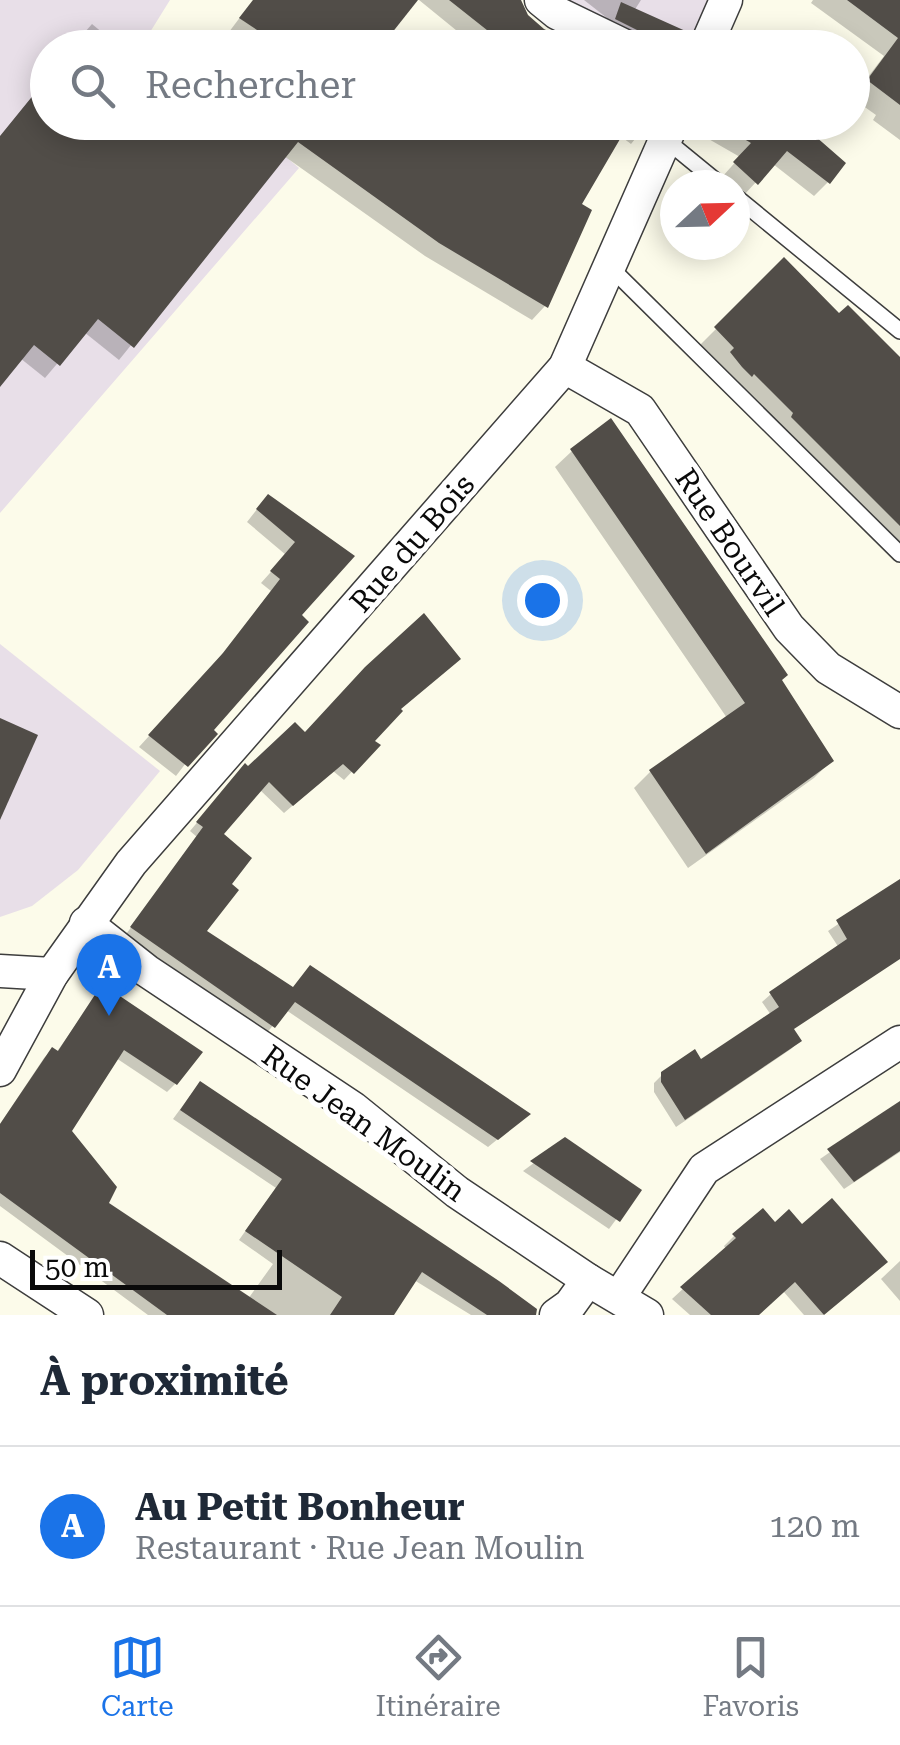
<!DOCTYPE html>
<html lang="fr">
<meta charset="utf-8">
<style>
body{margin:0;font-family:"Roboto Serif",serif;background:#f2f2f3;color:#1f2937}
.compass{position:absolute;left:660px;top:170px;width:90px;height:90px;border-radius:50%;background:#fff;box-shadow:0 5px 25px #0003;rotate:68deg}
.scale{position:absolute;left:30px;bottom:25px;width:252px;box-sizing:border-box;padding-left:10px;border:5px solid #0a0a0a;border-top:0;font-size:28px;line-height:35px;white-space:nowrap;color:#0a0a0a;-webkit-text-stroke:8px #fff;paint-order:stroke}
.you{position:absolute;left:542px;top:600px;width:35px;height:35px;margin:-25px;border:8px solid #fff;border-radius:50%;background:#1a73e8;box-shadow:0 0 0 15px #1a73e833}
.badge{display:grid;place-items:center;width:65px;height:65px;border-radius:50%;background:#1a73e8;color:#fff;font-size:32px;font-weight:700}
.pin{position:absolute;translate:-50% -82px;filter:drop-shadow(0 2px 5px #0008)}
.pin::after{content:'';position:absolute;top:52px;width:35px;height:30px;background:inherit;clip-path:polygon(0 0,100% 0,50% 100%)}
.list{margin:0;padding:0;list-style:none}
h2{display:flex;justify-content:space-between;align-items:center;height:130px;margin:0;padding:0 40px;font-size:42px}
h2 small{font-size:32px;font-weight:400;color:#747a83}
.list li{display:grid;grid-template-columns:65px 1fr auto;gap:30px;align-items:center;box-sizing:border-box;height:160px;padding:0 40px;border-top:2px solid #e0e1e3}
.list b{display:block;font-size:38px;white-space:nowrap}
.list p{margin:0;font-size:32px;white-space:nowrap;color:#747a83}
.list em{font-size:32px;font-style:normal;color:#747a83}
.icon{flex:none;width:55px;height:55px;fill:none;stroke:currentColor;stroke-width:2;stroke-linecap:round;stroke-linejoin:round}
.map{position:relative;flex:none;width:900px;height:1315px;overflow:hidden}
.search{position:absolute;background:#fff;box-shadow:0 5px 25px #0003;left:30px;right:30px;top:30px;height:110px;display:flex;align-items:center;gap:25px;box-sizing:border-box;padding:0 35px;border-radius:55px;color:#747a83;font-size:38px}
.sheet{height:290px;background:#fff}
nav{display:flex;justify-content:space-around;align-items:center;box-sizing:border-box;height:140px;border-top:2px solid #e0e1e3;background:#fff;font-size:28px;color:#747a83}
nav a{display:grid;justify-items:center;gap:5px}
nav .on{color:#1a73e8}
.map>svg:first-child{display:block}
.industrial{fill:#e8dfe8}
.shadow{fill:#0003}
.building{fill:#514d48}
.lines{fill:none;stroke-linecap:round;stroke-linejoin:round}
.lane-casing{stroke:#3d3d3d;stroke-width:18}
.street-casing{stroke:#3d3d3d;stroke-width:35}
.lane{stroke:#fff;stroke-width:15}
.street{stroke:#fff;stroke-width:32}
.labels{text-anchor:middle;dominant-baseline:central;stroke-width:10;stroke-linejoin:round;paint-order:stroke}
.street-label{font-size:30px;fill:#0a0a0a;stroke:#fff}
</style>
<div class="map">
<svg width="900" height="1315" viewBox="0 0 900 1315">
<rect width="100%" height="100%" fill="#fcfbea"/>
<g class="industrial">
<polygon points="0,0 170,0 147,37 159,47 48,48 48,122 246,123 299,168 0,513"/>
<polygon points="562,0 707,0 689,48 654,47"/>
<polygon points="0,644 160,771 78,870 32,906 0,917"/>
</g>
<g class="shadow">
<polygon points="253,0 415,0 377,48 217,48"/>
<polygon points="419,0 520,0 520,9 543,31 577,48 493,48 488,43 478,48"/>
<polygon points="584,0 641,0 634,11 683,48 628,48 595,29 607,18"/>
<polygon points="813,0 900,0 900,140 873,120 876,115 852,98 884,56 811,3"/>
<polygon points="92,24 121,48 71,48"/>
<polygon points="48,77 48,122 497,137 511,122 649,122 631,144 619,135 578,205 589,211 545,306 532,320 425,256 284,156 119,360 84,332 45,378 20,358 0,384 0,137"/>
<polygon points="679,122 795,122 828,182 814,196 773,164 743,196 735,185 722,177 740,157"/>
<polygon points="784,261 839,317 900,360 900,559 699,346"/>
<polygon points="572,451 779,680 831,761 814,778 688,868 634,788 651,771 727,718 555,467"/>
<polygon points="258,508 352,556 299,615 176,776 139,747 212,667 271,591 261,583 286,555 247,522"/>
<polygon points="398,710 372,741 377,745 344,780 333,771 284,813 259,789 220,834 229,884 204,932 292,989 519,1122 488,1147 286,1010 265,1035 124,937 197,837 190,831 237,775 305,735"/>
<polygon points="900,882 900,935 792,1030 799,1041 791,1049 676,1127 654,1092 654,1083 663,1074 700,1063 771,1015 762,1002 771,994 839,948 828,931"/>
<polygon points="102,987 175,1084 167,1092 116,1058 69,1131 106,1204 248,1299 273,1264 239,1240 276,1188 173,1119 192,1093 516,1315 471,1315 414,1280 391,1315 148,1315 0,1206 0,1124 44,1058 52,1050 56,1053"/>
<polygon points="900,1104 900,1152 844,1189 820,1159"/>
<polygon points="565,1140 638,1190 609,1229 523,1171"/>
<polygon points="775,1226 874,1272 823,1315 804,1315 783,1291 757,1315 690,1315 672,1299 726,1249 724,1246 734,1236"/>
<polygon points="900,1261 900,1301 881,1279"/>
</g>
<g class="building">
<polygon points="253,0 418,0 380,48 284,48 239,18"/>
<polygon points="449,0 521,0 528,15 544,29 582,48 525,48 502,31 497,38"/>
<polygon points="847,0 900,0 900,105 867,80 898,38"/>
<polygon points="621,2 690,33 685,48 649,48 646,38 639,31 615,19"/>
<polygon points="48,77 48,122 481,122 500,136 509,122 545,122 572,140 583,122 630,122 582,204 592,210 548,308 439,243 298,142 134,348 98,319 60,366 34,345 0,387 0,136"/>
<polygon points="715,122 813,122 807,129 846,163 830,184 787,151 758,185 733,162 751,143"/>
<polygon points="784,257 839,313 848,305 900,357 900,526 791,417 793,413 754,374 752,377 742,367 730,352 734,348 714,327"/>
<polygon points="611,418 788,675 782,680 834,761 706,854 649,770 745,703 570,449"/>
<polygon points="268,494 355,556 302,615 309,622 214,730 218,734 188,767 148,735 223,653 280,579 270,571 295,542 256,509"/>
<polygon points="424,613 461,659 401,709 403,711 375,741 381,745 354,774 343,764 293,806 269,782 224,834 252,858 232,884 239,890 207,931 293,987 310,965 531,1114 498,1140 295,1002 275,1028 130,927 203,827 196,822 245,763 248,766 295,722 305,732 365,667"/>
<polygon points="0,718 38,735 0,820"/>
<polygon points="900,879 900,959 794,1029 802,1041 685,1120 661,1082 661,1072 695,1049 701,1059 779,1007 769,992 847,939 836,920"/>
<polygon points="102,984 203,1052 177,1085 124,1050 72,1131 117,1187 109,1203 277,1315 167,1315 0,1193 0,1124 52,1047 58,1051"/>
<polygon points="200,1081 499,1281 537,1309 536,1315 487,1315 422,1272 394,1315 330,1315 342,1297 245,1231 282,1179 180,1110"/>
<polygon points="900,1101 900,1151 854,1182 827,1149"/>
<polygon points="565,1137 642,1190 620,1222 530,1161"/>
<polygon points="832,1198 888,1262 824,1315 795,1282 759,1315 711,1315 680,1287 736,1238 732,1234 763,1208 775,1222 789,1209 802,1224"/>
</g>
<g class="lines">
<defs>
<g id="lane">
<polyline points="666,140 721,185"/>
<polyline points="735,196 900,331"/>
<polyline points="610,267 900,554"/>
</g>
<g id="street">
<polyline points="541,0 557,13 629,48"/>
<polyline points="705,48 726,0"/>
<polyline points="565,367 640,410 789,628 828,668 900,712"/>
<polyline points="86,923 147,971 353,1108 457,1192 588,1280 647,1315"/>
<polyline points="0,971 52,974"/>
<polyline points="0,1070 52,974 131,863 565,367 673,122"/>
<polyline points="0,1258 87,1315"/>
<polyline points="619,1297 704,1169 900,1042"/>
<polyline points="556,1315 570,1305 588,1280"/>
</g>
</defs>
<use href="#lane" class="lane-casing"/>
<use href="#street" class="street-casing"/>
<use href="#lane" class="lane"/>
<use href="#street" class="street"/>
</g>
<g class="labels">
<g class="street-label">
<text transform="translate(730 542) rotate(56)">Rue Bourvil</text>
<text transform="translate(412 543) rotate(-49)">Rue du Bois</text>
<text transform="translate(364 1123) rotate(36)">Rue Jean Moulin</text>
</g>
</g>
</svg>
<svg class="compass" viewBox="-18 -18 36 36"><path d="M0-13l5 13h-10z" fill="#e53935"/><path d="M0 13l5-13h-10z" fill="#747a83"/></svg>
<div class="scale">50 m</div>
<div class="you"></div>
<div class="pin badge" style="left:109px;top:1016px">A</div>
<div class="search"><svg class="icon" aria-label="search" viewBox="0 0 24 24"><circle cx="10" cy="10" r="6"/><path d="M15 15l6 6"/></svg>Rechercher</div>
</div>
<section class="sheet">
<h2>À proximité<small></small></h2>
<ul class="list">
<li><span class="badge">A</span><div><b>Au Petit Bonheur</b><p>Restaurant · Rue Jean Moulin</p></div><em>120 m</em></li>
</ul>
</section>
<nav>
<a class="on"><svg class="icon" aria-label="map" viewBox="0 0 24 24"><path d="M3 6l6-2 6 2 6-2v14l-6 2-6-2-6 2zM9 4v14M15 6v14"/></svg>Carte</a>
<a><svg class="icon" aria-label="directions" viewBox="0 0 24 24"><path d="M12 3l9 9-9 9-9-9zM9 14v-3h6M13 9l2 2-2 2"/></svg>Itinéraire</a>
<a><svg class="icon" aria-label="saved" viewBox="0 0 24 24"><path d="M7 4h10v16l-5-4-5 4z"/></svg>Favoris</a>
</nav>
